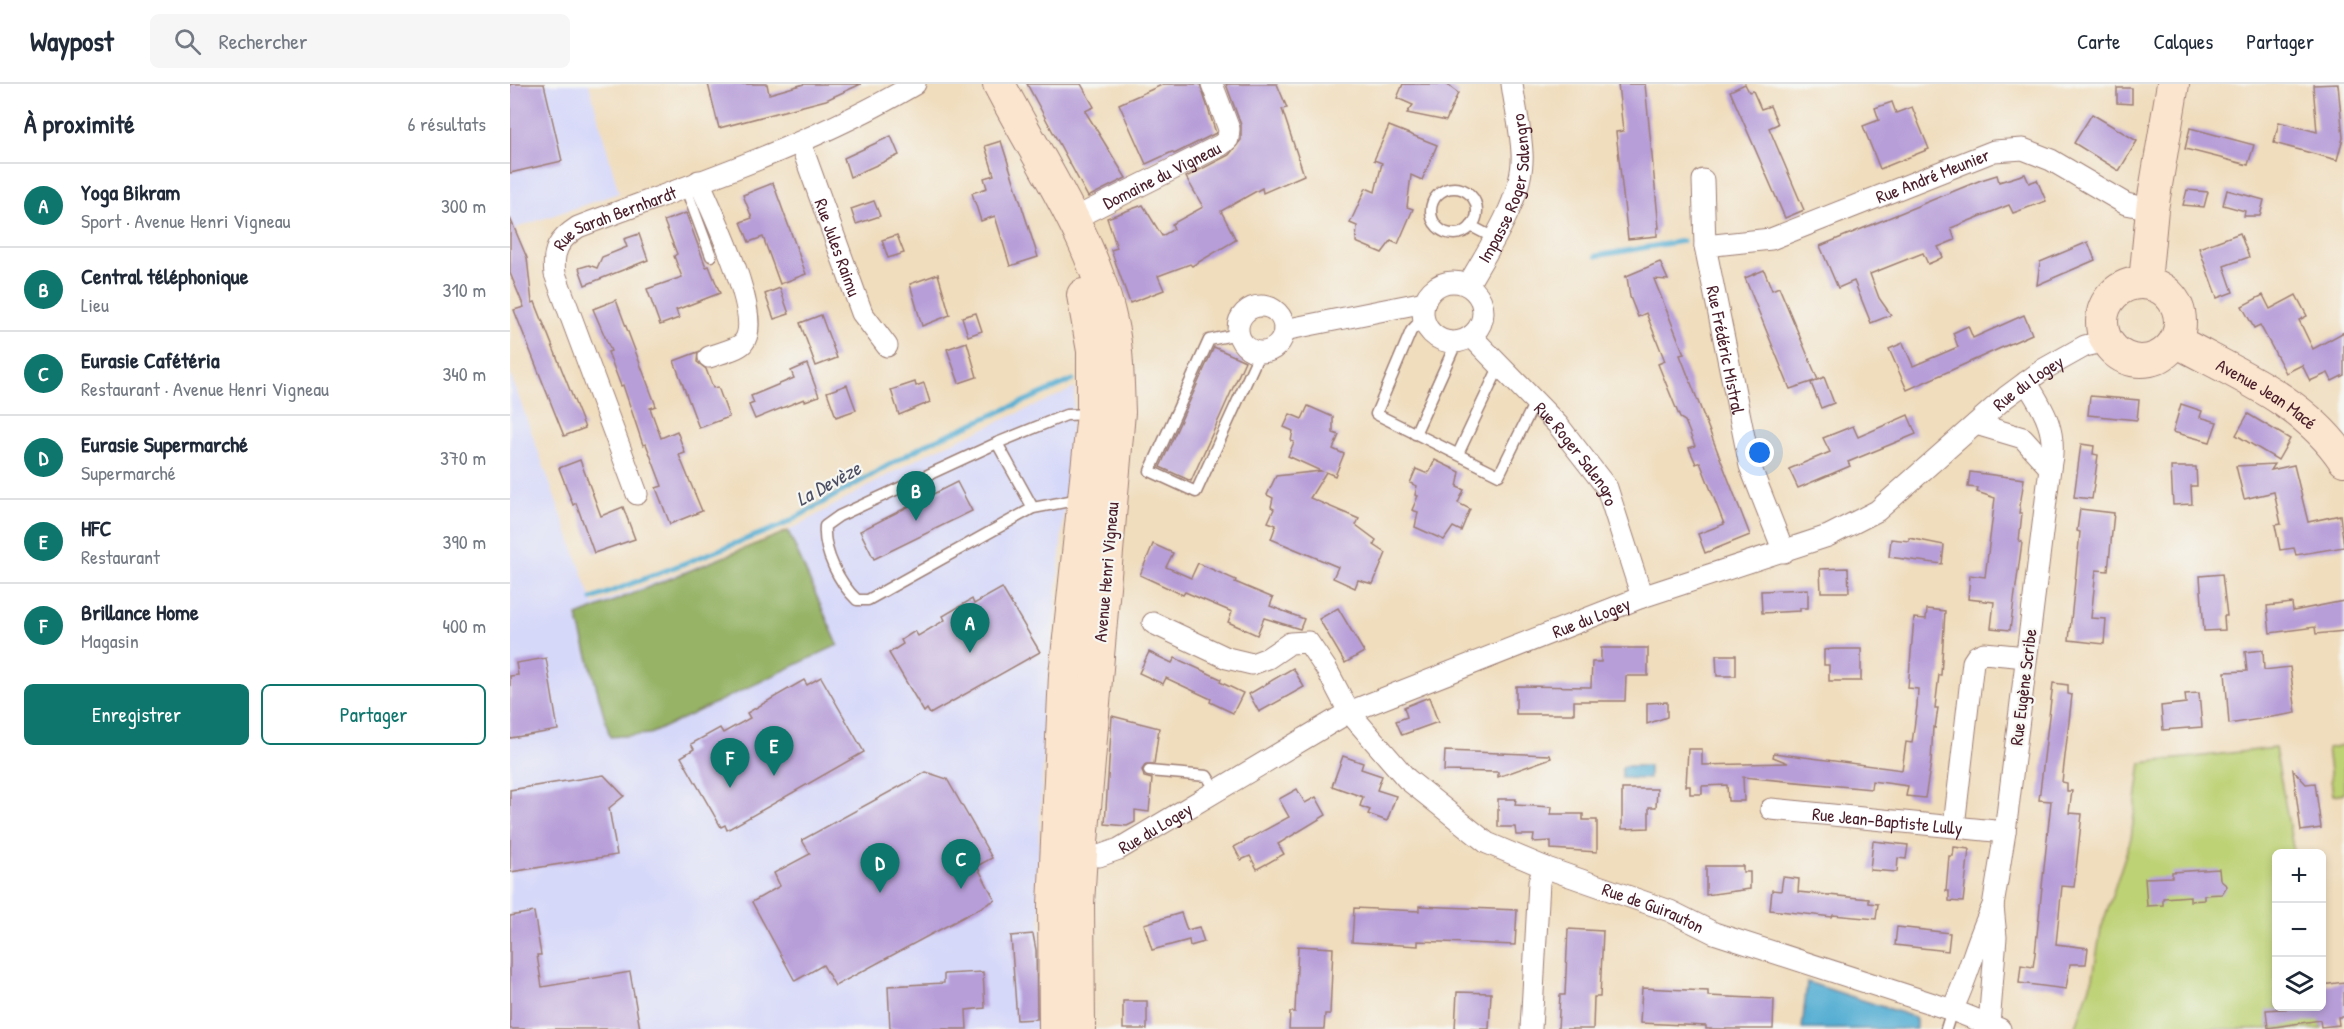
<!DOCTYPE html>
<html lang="fr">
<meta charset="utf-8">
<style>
body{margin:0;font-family:"Patrick Hand",sans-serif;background:#f6f6f7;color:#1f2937}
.controls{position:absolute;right:18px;bottom:18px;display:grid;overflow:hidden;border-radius:9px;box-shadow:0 3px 9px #0003}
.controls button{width:54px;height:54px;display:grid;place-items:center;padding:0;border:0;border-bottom:2px solid #e0e1e3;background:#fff;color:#1f2937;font:30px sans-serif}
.you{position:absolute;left:1250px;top:369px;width:21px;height:21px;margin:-15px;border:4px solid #fff;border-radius:50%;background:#1a73e8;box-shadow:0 0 0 9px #1a73e833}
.badge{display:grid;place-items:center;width:39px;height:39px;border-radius:50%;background:#0f766e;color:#fff;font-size:20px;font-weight:700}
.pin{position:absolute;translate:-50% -50px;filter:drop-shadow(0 2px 3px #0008)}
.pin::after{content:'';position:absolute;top:32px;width:21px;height:18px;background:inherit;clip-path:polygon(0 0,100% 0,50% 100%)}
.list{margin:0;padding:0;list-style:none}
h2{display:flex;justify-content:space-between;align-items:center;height:78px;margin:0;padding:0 24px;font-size:26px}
h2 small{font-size:20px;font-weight:400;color:#747a83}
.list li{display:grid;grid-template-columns:39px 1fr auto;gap:18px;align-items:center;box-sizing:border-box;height:84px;padding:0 24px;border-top:2px solid #e0e1e3}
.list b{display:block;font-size:22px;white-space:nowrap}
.list p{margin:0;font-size:20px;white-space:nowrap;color:#747a83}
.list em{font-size:20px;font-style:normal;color:#747a83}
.actions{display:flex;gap:12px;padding:18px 24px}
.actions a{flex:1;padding:14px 0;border:2px solid #0f766e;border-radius:9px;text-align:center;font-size:21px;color:#0f766e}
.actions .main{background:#0f766e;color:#fff}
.icon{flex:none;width:33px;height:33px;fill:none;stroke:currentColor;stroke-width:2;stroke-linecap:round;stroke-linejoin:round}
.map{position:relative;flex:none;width:1834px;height:945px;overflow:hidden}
header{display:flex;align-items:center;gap:36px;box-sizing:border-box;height:84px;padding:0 30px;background:#fff;border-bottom:2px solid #e0e1e3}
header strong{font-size:28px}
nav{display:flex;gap:33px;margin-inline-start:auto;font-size:21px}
.search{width:420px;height:54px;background:#f6f6f7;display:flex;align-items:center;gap:15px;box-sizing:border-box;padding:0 21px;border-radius:9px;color:#747a83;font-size:22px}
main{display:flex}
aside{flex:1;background:#fff}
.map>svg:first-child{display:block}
.built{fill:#d6d8f9}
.green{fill:#bdd175;stroke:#847850;stroke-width:1.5}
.forest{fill:#96b366;stroke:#706948;stroke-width:1.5}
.water{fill:#56afd3;stroke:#50677f;stroke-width:1.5}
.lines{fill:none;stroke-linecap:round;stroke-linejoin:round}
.stream{stroke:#56afd3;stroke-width:5}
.building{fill:#b79ed8}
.lane-casing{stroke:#9d7e74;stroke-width:13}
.street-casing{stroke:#9d7e74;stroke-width:23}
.secondary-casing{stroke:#9d7e74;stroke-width:34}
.lane{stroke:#fff;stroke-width:10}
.street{stroke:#fff;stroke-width:21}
.secondary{stroke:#fbe5cf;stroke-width:32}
.labels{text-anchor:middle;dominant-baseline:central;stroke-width:4.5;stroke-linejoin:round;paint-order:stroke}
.street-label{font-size:18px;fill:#4a1f2b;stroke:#f6f6f2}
.water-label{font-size:20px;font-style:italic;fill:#4e5166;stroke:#f6f6f2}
</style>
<header>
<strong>Waypost</strong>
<div class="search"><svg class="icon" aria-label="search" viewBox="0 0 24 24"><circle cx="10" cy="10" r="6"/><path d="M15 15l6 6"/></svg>Rechercher</div>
<nav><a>Carte</a><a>Calques</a><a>Partager</a></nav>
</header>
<main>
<aside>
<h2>À proximité<small>6 résultats</small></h2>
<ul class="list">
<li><span class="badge">A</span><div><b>Yoga Bikram</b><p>Sport · Avenue Henri Vigneau</p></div><em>300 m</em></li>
<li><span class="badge">B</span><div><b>Central téléphonique</b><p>Lieu</p></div><em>310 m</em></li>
<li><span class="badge">C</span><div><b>Eurasie Cafétéria</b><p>Restaurant · Avenue Henri Vigneau</p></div><em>340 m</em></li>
<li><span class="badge">D</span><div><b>Eurasie Supermarché</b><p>Supermarché</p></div><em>370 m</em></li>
<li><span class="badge">E</span><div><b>HFC</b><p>Restaurant</p></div><em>390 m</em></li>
<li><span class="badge">F</span><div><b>Brillance Home</b><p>Magasin</p></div><em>400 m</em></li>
</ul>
<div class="actions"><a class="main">Enregistrer</a><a>Partager</a></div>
</aside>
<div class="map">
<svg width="1834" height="945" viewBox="0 0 1834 945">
<rect width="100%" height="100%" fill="#f6f6f2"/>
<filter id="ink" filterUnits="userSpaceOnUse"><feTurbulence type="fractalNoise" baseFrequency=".0167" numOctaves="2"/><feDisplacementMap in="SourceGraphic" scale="12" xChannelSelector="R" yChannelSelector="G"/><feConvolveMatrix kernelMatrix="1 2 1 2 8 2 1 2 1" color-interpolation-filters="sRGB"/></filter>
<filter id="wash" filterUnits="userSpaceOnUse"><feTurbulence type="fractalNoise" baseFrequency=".008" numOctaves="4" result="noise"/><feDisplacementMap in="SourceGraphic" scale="24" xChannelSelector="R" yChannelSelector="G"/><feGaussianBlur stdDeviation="1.35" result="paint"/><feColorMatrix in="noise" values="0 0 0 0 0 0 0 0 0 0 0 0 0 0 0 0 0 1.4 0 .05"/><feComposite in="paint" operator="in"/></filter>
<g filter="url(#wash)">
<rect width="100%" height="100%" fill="#f0ddbd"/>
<g class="built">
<polygon points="0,0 79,0 109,109 0,146"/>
<polygon points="0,289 84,521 278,447 418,369 565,304 535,640 529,750 532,945 0,945"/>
</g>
<g class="green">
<polygon points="1834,661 1834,709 1823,711 1817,664"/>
<polygon points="1765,664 1784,769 1766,770 1766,922 1808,923 1812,945 1565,945 1583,893 1591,845 1621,754 1631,679"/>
</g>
<polygon class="forest" points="278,447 328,561 140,650 100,653 67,532"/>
<g class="water">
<polygon points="1115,682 1139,682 1139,695 1112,694 1112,684"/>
<polygon points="1297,898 1404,933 1406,936 1406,945 1292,945"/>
</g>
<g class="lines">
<g class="stream">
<polyline points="1086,172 1173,157"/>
<polyline points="82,515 273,441 418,359 563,296"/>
</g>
</g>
<g id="blocks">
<g class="building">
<polygon points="0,0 34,0 52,77 0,89"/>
<polygon points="198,0 257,0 259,10 294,0 351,0 316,16 209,44"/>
<polygon points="517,0 571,0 584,23 575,27 616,94 578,113"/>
<polygon points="654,0 690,0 706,49 664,70 662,68 636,80 609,20"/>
<polygon points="716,0 767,0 777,24 772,25 794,91 753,109 752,104 711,127 726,156 682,182 680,180 648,192 654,206 620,219 601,166 607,164 597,134 633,121 652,152 664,145 662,140 693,123 676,93 719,71 731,56 731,41"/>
<polygon points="893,0 936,0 948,9 936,37 897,29 903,21 887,14"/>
<polygon points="1108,0 1135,0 1149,144 1147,144 1147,152 1118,155 1106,48 1113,47"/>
<polygon points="1235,0 1239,8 1243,7 1251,25 1260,22 1268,40 1259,44 1294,126 1275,134 1220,7"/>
<polygon points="1828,0 1833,54 1827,76 1764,59 1769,38 1807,48 1803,1"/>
<polygon points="1607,4 1622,4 1622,20 1607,19"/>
<polygon points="1382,18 1386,29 1402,23 1419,65 1370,85 1353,42 1369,36 1365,24"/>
<polygon points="1582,30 1627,57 1609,87 1564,59"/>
<polygon points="879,42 927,61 912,96 901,91 897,123 903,125 888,160 881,157 872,169 846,158 847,142 840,139 856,104 865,108 872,79 864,76"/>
<polygon points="1680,44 1744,61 1738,81 1675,65"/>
<polygon points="381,52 389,71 340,93 334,74"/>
<polygon points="491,57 528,173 500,182 485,132 471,137 462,109 477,104 474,94 484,91 475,62"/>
<polygon points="1515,90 1519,99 1527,96 1536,117 1503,129 1499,121 1441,144 1445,156 1428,163 1433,173 1425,177 1418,180 1413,169 1360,190 1369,214 1381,231 1361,239 1344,197 1328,204 1310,162 1471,96 1487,91 1489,98"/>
<polygon points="263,99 296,190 270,200 253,153 239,158 231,138 242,134 233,111"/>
<polygon points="1677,106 1698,108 1694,123 1673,121"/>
<polygon points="1717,106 1754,116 1750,132 1734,132 1735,127 1713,121"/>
<polygon points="364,117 370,132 346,140 341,125"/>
<polygon points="176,129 196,183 199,182 210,209 166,226 169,234 150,241 137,205 172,193 164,172 167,170 154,137"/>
<polygon points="0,134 17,174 22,219 25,218 75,344 54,352 4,226 14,223 0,189"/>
<polygon points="1730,149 1739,173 1714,182 1723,208 1707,214 1689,164"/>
<polygon points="129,150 138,176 75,201 69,184 79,181 87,184 92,173 117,163 114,155"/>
<polygon points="387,151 394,169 378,174 372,156"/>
<polygon points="1578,158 1585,176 1527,201 1530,178"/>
<polygon points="1150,178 1158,196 1144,195 1174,270 1170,271 1240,451 1195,469 1188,450 1214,440 1190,378 1186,380 1179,364 1185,362 1175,337 1170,334 1148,280 1155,277 1136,229 1128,233 1120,213 1117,193 1114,193"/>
<polygon points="1254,186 1262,206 1269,203 1308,296 1314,293 1324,319 1311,324 1301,299 1307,296 1280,305 1235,194"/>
<polygon points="428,190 440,231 412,242 400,200"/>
<polygon points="270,204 279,230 264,235 255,210"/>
<polygon points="1753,211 1760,225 1786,211 1797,232 1789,236 1803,265 1834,248 1834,291 1822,297 1818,289 1800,297 1792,281 1776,289 1750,241 1744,244 1732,222"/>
<polygon points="106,216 146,322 140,324 151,354 167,347 175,369 169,371 192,427 160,440 146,404 152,402 136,360 133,361 113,301 111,302 98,268 101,267 83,225"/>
<polygon points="466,229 472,247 458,252 452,233"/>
<polygon points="311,231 327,274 306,282 290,239"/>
<polygon points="1514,231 1522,250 1397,306 1379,265 1393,259 1403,282 1448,263 1443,249 1458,242 1463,254"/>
<polygon points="457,258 467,293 449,299 437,265"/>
<polygon points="704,263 735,277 681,397 650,383"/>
<polygon points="188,268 187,278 196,285 203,304 208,303 219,333 189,344 164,277"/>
<polygon points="297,280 309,312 295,317 294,315 245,335 239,321 244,319 241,312 284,294 281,287"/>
<polygon points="405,298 406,302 414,299 420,318 389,331 381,306"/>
<polygon points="337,301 346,326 326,333 317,308"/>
<polygon points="1580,312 1629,316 1627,336 1578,331"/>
<polygon points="1671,320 1692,327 1690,333 1707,338 1700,358 1663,348"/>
<polygon points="798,322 823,333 823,349 829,351 823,365 834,370 825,392 816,388 800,414 849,435 846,441 866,456 864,461 876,469 863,500 848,496 845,504 823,494 828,483 761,455 766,441 758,438 764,425 761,423 763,414 757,411 766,392 811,387 778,372 784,358 781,357 783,347 774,343 780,330 792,335"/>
<polygon points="1738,330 1780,355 1768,376 1726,351"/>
<polygon points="1398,331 1406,350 1338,378 1340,382 1288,404 1279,385 1320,368 1313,354 1343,342 1348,353"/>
<polygon points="1571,360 1584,362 1583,370 1588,371 1582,415 1564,413"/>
<polygon points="70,376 91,432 113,423 125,455 84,469 66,419 63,421 49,384"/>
<polygon points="925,376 950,388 947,403 954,406 948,419 960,425 951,447 943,443 934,456 905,443 908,428 902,426 908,412 905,411 907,402 900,399 906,385 918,390"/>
<polygon points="1765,380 1761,386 1784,381 1798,438 1830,431 1834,463 1786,471 1784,464 1770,466 1765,441 1771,440 1764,408 1734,415 1726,382"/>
<polygon points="1661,383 1686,383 1687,402 1681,402 1682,420 1663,421"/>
<polygon points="1460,388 1514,395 1509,429 1512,429 1509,457 1512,458 1500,546 1481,544 1484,518 1458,515 1460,491 1475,493 1485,414 1467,408 1468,404 1458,403"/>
<polygon points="447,398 462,427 364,475 350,447"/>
<polygon points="1570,425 1604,429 1598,487 1586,486 1581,534 1596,535 1594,560 1559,556 1570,448 1567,447"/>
<polygon points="1399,454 1434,461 1432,480 1379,473 1381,455 1399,457"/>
<polygon points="643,460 663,469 656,483 681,494 688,479 726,496 725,498 763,514 760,522 794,535 790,545 754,534 747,551 718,538 722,528 675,508 673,511 630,491"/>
<polygon points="1338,484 1339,508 1311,508 1310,485"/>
<polygon points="1712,490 1717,532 1714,532 1715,546 1694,547 1690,492"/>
<polygon points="492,504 530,568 420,630 417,625 414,628 379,569 393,560 391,556 405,547 408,552 435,536 433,532 462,515 464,520"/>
<polygon points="1298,505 1298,524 1290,524 1290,527 1252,529 1251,507"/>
<polygon points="1834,517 1834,547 1806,550 1805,543 1760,549 1757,522 1782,519 1783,527"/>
<polygon points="828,524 854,568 835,579 809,535"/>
<polygon points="1417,525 1435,527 1431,591 1429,591 1425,624 1428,624 1425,644 1423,643 1421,678 1415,714 1396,712 1398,702 1362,697 1361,705 1233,693 1234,717 1218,717 1217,701 1192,702 1192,710 1180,710 1180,702 1176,702 1178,665 1192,665 1192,681 1278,679 1263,673 1264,669 1392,686 1396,658 1402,659 1407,622 1408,605 1398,604 1404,534 1416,535"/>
<polygon points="1091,564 1138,564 1138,592 1116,592 1115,617 1064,617 1064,630 1006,630 1006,602 1081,603 1082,578 1091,578"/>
<polygon points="1323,565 1351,565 1351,597 1319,597 1319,581 1314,581 1314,566"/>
<polygon points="1753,566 1754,586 1780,583 1786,629 1719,640 1715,588 1737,587 1735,568"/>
<polygon points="639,568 662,579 665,574 711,595 710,598 733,609 723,629 700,618 701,615 656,594 653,600 629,589"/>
<polygon points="1206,571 1226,571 1226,592 1207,592"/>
<polygon points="36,574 48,646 0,654 0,592 8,591 6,579"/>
<polygon points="783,584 794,603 749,628 739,610"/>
<polygon points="311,593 354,668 217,746 215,741 211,743 171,673 184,665 181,660 210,644 213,649 240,634 237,629 294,596 297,601"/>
<polygon points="1543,599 1558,601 1558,610 1562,611 1552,698 1557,699 1557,707 1562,707 1559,729 1572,730 1564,803 1552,802 1546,860 1578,864 1576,880 1560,880 1556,905 1509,899 1511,881 1523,883 1525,870 1541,717 1529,716"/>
<polygon points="1689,609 1692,643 1653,646 1651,622 1676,619 1675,610"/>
<polygon points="919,613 928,638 892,651 886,637 897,633 894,623"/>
<polygon points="1157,618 1157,633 1137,640 1137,619"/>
<polygon points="602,632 649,644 644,680 636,680 632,686 634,693 642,695 639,728 625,726 625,738 617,742 595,740"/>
<polygon points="935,667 1040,671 1041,674 988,693 988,688 934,687"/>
<polygon points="833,672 853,679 851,685 872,692 867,706 886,712 877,737 858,730 860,726 850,722 853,713 822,702"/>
<polygon points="1783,686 1796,700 1805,699 1811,744 1791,747"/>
<polygon points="416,688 437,695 482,774 467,782 485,816 325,902 313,881 285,897 242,818 270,802 264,789 300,770 292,756"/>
<polygon points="94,691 114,712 99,724 107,771 0,788 0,706"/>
<polygon points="787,705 795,719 806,713 816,731 768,760 774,770 747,785 740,772 731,776 724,763 779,733 769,715"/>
<polygon points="1112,705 1147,705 1146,723 1139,723 1139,744 1112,745"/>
<polygon points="988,715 1006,715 1005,721 1042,723 1041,730 1073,730 1073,736 1087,736 1087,768 1041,765 1041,757 1023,758 1024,751 1006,751 1005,743 988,743"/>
<polygon points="1363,757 1398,761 1396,775 1388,774 1387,788 1360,786"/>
<polygon points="1444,763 1459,765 1453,818 1439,817 1439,807 1436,807 1439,772 1443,772"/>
<polygon points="1196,782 1233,782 1233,788 1240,788 1240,805 1196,811"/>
<polygon points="1709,785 1710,796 1717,802 1712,810 1694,811 1694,816 1680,817 1680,812 1653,814 1653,821 1637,822 1635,794 1662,793 1662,788"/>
<polygon points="1273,793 1289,795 1288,808 1359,815 1359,819 1368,820 1366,835 1323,831 1322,833 1260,826 1262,806 1271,807"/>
<polygon points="909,822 1007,826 1005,861 908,857 908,862 842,858 844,824 909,827"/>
<polygon points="24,828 31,871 27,871 32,903 120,888 130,945 0,945 0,832"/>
<polygon points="671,829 677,846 689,843 694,858 680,862 679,856 642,866 634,840"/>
<polygon points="1387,843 1440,849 1438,867 1385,861"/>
<polygon points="1058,845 1093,847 1090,913 1084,913 1083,945 1048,945 1050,911 1055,911"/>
<polygon points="523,850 526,866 527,935 507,936 501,852"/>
<polygon points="788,862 823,864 820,930 815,930 814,945 779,945 780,928 785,928"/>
<polygon points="473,888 475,924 456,926 457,945 380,945 378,902 434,899 434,890"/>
<polygon points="1834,898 1834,933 1828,933 1829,941 1811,943 1810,936 1758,944 1756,926 1812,922 1812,901"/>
<polygon points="1132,904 1198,907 1198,912 1264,915 1263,945 1196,945 1196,942 1130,939"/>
<polygon points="947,908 981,909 979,945 945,945"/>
<rect x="613" y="917" width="24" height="28"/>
</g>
</g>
</g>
<g filter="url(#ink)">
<use href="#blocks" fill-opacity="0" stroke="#9d7e74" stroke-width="1.5"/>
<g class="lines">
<defs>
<g id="lane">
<polyline points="175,102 201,172"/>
<circle cx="944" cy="127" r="23"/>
<polyline points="961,142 984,154"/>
<polyline points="914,233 901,247 866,330 989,391 1025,318"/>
<polyline points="728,250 699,256 640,387 686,408 750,268"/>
<polyline points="905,350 947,257"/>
<polyline points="487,359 523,424"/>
<polyline points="948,370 990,281"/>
<path d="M570 415 523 424 358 516H347C329 499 313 467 315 442L329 432 487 359 556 331 579 330"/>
<polyline points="639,687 697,692 706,707"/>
<polyline points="1436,945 1442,926"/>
</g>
<g id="street">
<path id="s1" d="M290 58 352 229 377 262"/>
<path id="s2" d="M1193 96 1195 162 1240 382 1274 468"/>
<path d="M189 97C201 126 255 234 233 259 226 266 209 269 199 273"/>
<path id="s3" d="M563 135 711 61 718 55 719 45 702 0"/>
<path id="s4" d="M1195 162 1261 155 1484 67 1513 65 1541 76 1616 120 1642 125"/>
<circle cx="943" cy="228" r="30"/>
<path id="s5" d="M958 201C978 165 1015 112 1012 69 1011 46 1005 23 1002 0"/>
<circle cx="751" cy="245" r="23"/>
<polyline points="774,246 915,218"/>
<path id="s6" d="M961 252 1048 341 1097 404 1132 513"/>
<path d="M1516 298C1535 327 1548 349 1540 384"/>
<polyline points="1466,340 1513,354 1540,384 1495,748 1483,822"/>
<path id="s7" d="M127 410 45 190C42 167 48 156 68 143 182 100 300 62 405 0"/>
<path id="s8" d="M643 539 717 574 742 580 758 574 780 559 798 558 817 586 839 628 897 695 977 759 1034 783 1160 827 1204 849 1442 926 1490 945"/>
<path id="s9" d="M1261 725 1495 748"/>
<polyline points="1444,742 1463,578 1467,572 1474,569 1516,573"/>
<path id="s10" d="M559 770 589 772 609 765 839 628 1132 513 1318 452 1367 427 1496 313 1534 285 1575 262 1596 257"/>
<path d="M1442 926C1459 892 1466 856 1483 822L1486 853 1479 941"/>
<polyline points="1021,945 1029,798 1034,783"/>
</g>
<g id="secondary">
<path d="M489 0C532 84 591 163 605 259 608 282 608 305 609 328L571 770 568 820 569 945"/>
<polyline points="1635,198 1642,125 1663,0"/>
<circle cx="1631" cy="238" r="39"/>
<path id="s11" d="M1666 257C1726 290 1795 317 1834 376"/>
<polyline points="545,945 544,821 555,591 583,330 583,267 573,211"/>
</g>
</defs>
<use href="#lane" class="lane-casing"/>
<use href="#street" class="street-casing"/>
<use href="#secondary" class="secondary-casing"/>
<use href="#lane" class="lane"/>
<use href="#street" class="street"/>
<use href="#secondary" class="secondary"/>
</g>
</g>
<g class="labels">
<g class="street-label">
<text stroke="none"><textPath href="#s3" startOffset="99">Domaine du Vigneau</textPath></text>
<text stroke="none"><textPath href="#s4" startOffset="240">Rue André Meunier</textPath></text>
<text stroke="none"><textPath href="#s5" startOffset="106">Impasse Roger Salengro</textPath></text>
<text stroke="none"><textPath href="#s7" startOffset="328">Rue Sarah Bernhardt</textPath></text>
<text stroke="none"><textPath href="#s1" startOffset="112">Rue Jules Raimu</textPath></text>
<text stroke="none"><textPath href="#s2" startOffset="172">Rue Frédéric Mistral</textPath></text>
<text stroke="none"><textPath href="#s10" startOffset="1083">Rue du Logey</textPath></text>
<text stroke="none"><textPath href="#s11" startOffset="105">Avenue Jean Macé</textPath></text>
<text stroke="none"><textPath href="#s6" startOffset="159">Rue Roger Salengro</textPath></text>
<text transform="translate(596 488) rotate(-85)">Avenue Henri Vigneau</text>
<text stroke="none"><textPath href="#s10" startOffset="579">Rue du Logey</textPath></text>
<text transform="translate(1513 603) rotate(-83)">Rue Eugène Scribe</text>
<text stroke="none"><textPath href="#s9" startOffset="117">Rue Jean-Baptiste Lully</textPath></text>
<text stroke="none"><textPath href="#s10" startOffset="93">Rue du Logey</textPath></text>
<text stroke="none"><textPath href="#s8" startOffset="620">Rue de Guirauton</textPath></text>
</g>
<g class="water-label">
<text transform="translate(318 399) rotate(-29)">La Devèze</text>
</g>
</g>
</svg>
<div class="controls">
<button>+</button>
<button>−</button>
<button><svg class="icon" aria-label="layers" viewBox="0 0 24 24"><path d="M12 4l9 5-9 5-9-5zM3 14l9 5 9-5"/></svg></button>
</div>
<div class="you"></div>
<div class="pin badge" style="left:460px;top:569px">A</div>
<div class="pin badge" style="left:406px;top:437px">B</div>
<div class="pin badge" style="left:451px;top:805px">C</div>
<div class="pin badge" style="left:370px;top:809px">D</div>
<div class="pin badge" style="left:264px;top:692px">E</div>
<div class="pin badge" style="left:220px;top:704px">F</div>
</div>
</main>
